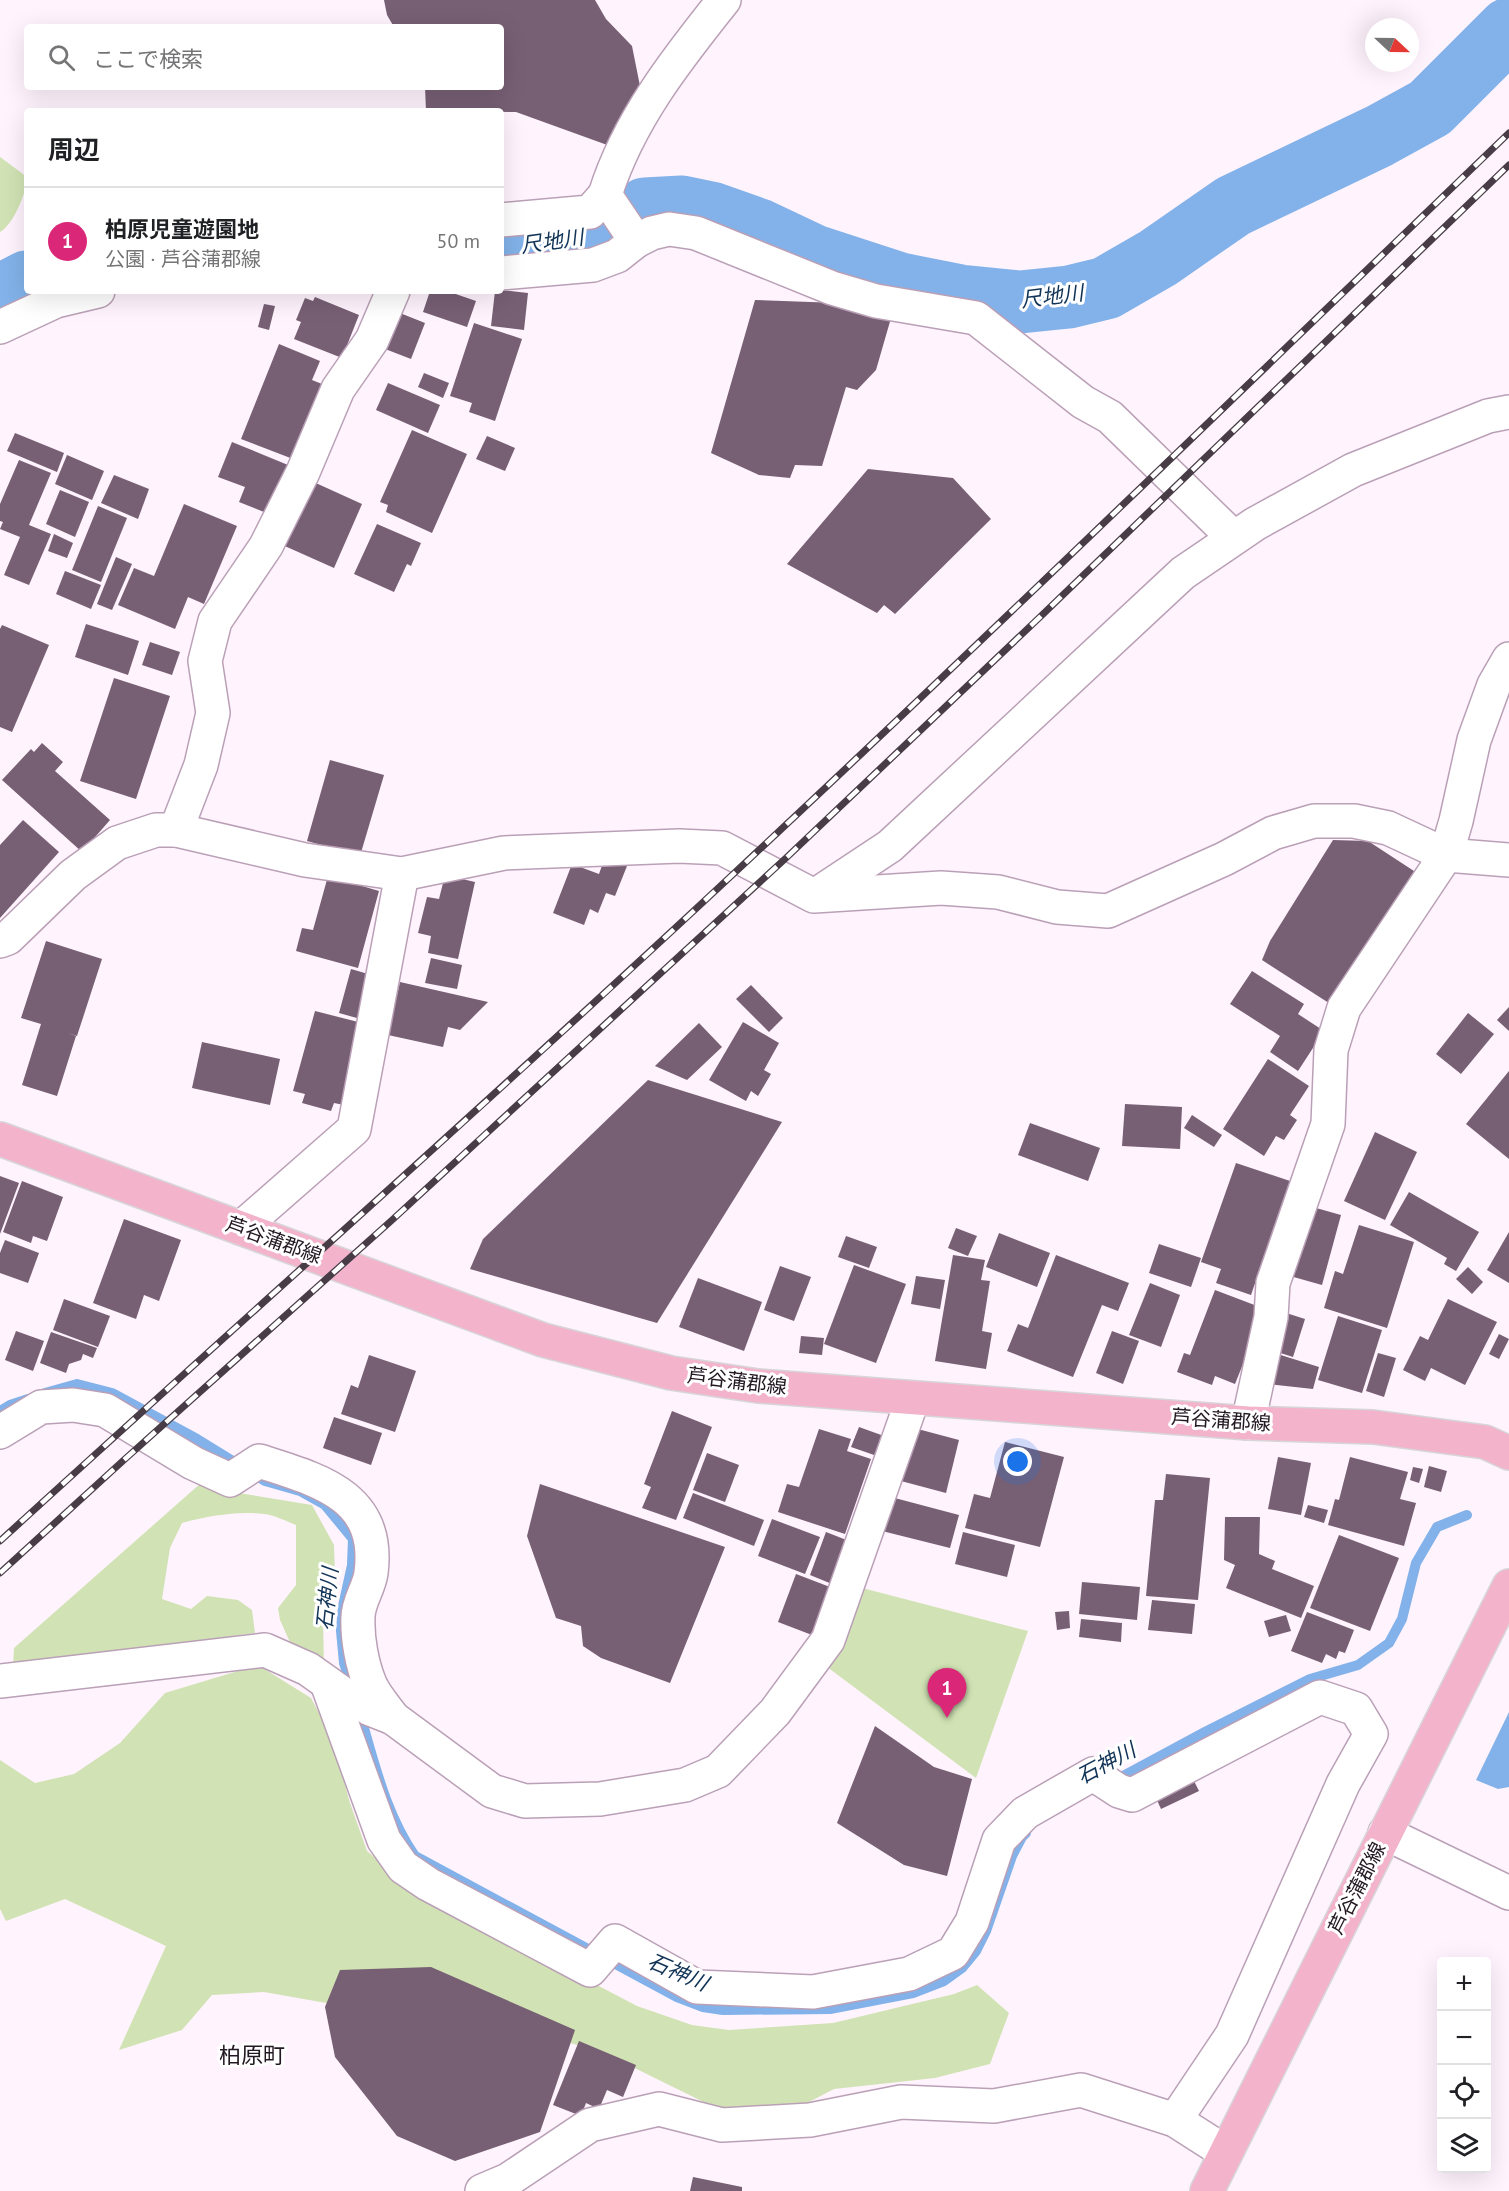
<!DOCTYPE html>
<html lang="ja">
<meta charset="utf-8">
<style>
body{margin:0;font-family:"PT Sans","Noto Sans JP",sans-serif;background:#f6f6f6;color:#202124}
.controls{position:absolute;right:18px;bottom:18px;display:grid;overflow:hidden;border-radius:6px;box-shadow:0 6px 24px #0002}
.controls button{width:54px;height:54px;display:grid;place-items:center;padding:0;border:0;border-bottom:2px solid #e0e0e0;background:#fff;color:#202124;font:30px sans-serif}
.compass{position:absolute;left:1365px;top:18px;width:54px;height:54px;border-radius:50%;background:#fff;box-shadow:0 6px 24px #0002;rotate:112deg}
.you{position:absolute;left:1018px;top:1462px;width:21px;height:21px;margin:-15px;border:4px solid #fff;border-radius:50%;background:#1a73e8;box-shadow:0 0 0 9px #1a73e833}
.badge{display:grid;place-items:center;width:39px;height:39px;border-radius:50%;background:#db2777;color:#fff;font-size:20px;font-weight:700}
.pin{position:absolute;translate:-50% -50px;filter:drop-shadow(0 2px 3px #0008)}
.pin::after{content:'';position:absolute;top:32px;width:21px;height:18px;background:inherit;clip-path:polygon(0 0,100% 0,50% 100%)}
.list{margin:0;padding:0;list-style:none}
h2{display:flex;justify-content:space-between;align-items:center;height:78px;margin:0;padding:0 24px;font-size:26px}
h2 small{font-size:20px;font-weight:400;color:#757577}
.list li{display:grid;grid-template-columns:39px 1fr auto;gap:18px;align-items:center;box-sizing:border-box;height:108px;padding:0 24px;border-top:2px solid #e0e0e0}
.list b{display:block;font-size:22px;white-space:nowrap}
.list p{margin:0;font-size:20px;white-space:nowrap;color:#757577}
.list em{font-size:20px;font-style:normal;color:#757577}
.icon{flex:none;width:33px;height:33px;fill:none;stroke:currentColor;stroke-width:2;stroke-linecap:round;stroke-linejoin:round}
.map{position:relative;flex:none;width:1509px;height:2191px;overflow:hidden}
.search{position:absolute;background:#fff;box-shadow:0 6px 24px #0002;left:24px;top:24px;width:480px;height:66px;display:flex;align-items:center;gap:15px;box-sizing:border-box;padding:0 21px;border-radius:6px;color:#757577;font-size:22px}
.panel{position:absolute;background:#fff;box-shadow:0 6px 24px #0002;left:24px;top:108px;width:480px;height:186px;border-radius:6px}
.map>svg:first-child{display:block}
.green{fill:#d1e3b4}
.water{fill:#82b2e9}
.lines{fill:none;stroke-linecap:round;stroke-linejoin:round}
.stream{stroke:#82b2e9;stroke-width:10}
.river{stroke:#82b2e9;stroke-width:63}
.building{fill:#775f74}
.minor-casing{stroke:#baa0b7;stroke-width:36}
.major-casing{stroke:#d7d5d7;stroke-width:36}
.minor{stroke:#fff;stroke-width:33}
.major{stroke:#f2b3cb;stroke-width:33}
.rail-casing{stroke:#483d47;stroke-width:7}
.rail{stroke:#fff;stroke-width:4.5;stroke-dasharray:14;stroke-linecap:butt}
.labels{text-anchor:middle;dominant-baseline:central;stroke-width:6;stroke-linejoin:round;paint-order:stroke}
.street-label{font-size:20px;fill:#221821;stroke:#fff}
.water-label{font-size:21px;font-style:italic;fill:#103356;stroke:#fff}
.quarter-label{font-size:22px;fill:#221821;stroke:#fff}
</style>
<div class="map">
<svg width="1509" height="2191" viewBox="0 0 1509 2191">
<rect width="100%" height="100%" fill="#fff3fd"/>
<g class="green">
<path d="M0 157 27 177C27 192 13 225 0 232Z"/>
<path d="M201 1483 239 1493 312 1505 334 1545 335 1576 323 1618 324 1667 293 1649 280 1620 278 1608 296 1585V1525C286 1521 274 1515 264 1514 237 1511 209 1516 182 1523L170 1548 162 1599 191 1609 207 1596 238 1600 252 1610 255 1633 13 1666 14 1648Z"/>
<polygon points="847,1584 1028,1631 976,1778 815,1658"/>
<polygon points="258,1665 311,1698 333,1739 349,1800 367,1851 407,1885 637,2006 692,2025 729,2030 833,2023 954,1994 977,1985 1009,2013 990,2064 935,2078 834,2089 786,2114 730,2115 602,2052 449,2009 332,2004 264,1992 212,1995 182,2030 119,2050 166,1946 65,1899 6,1921 0,1909 0,1760 35,1783 74,1774 120,1743 165,1693"/>
</g>
<polygon class="water" points="1509,1712 1509,1787 1498,1789 1476,1780"/>
<g class="lines">
<g class="stream">
<polyline points="45,1393 77,1384 112,1393 197,1439 265,1481 300,1491 325,1505 353,1539 352,1565 343,1606 341,1631 344,1663 353,1691"/>
<polyline points="0,1411 10,1405 28,1399"/>
<path d="M359 1711C374 1761 385 1813 415 1856L677 1997 703 2007 723 2010 830 2009 913 1993 944 1981 962 1968 976 1951 986 1931 1012 1856 1022 1837 1026 1833"/>
<polyline points="1114,1781 1205,1732 1310,1679 1358,1665 1389,1643 1402,1619 1416,1563 1437,1527 1467,1515"/>
</g>
<g class="river">
<polyline points="501,248 575,241 608,231 645,209 682,207 711,213 759,230 814,256 900,284 960,296 1020,302 1069,297 1106,288 1158,258 1233,206 1379,136 1430,108 1509,29"/>
<polyline points="0,296 27,282"/>
</g>
</g>
<g class="building">
<polygon points="384,0 595,0 606,19 632,46 641,91 610,146 516,112 426,111 425,87 501,87 501,27 394,27 387,15"/>
<polygon points="501,290 528,293 524,330 491,326 495,291"/>
<polygon points="430,291 447,291 476,301 467,327 423,312"/>
<polygon points="315,297 359,315 342,358 294,339 301,322 296,320 305,298 313,301"/>
<polygon points="755,300 838,303 891,318 876,370 857,390 846,387 822,466 795,465 790,478 759,475 711,453"/>
<polygon points="264,304 275,306 269,330 258,327"/>
<polygon points="395,311 425,323 411,359 380,347"/>
<polygon points="474,323 522,339 495,421 469,412 472,403 450,396"/>
<polygon points="279,344 320,361 312,380 322,384 293,459 241,439"/>
<polygon points="424,373 449,383 443,398 418,387"/>
<polygon points="388,383 440,405 428,433 376,410"/>
<polygon points="412,430 467,454 432,533 386,512 388,505 380,502"/>
<polygon points="15,433 64,453 57,472 7,451"/>
<polygon points="487,436 515,448 505,471 476,459"/>
<polygon points="232,442 288,465 269,514 239,502 245,487 218,477"/>
<polygon points="67,455 104,471 92,500 55,484"/>
<polygon points="19,460 51,473 29,525 51,534 29,585 4,575 20,537 0,529 3,522 0,521 0,504"/>
<polygon points="868,469 953,478 991,519 895,614 884,605 877,613 787,564"/>
<polygon points="114,475 149,489 138,519 101,503"/>
<polygon points="307,479 362,504 334,568 278,543"/>
<polygon points="60,490 89,502 75,537 46,524"/>
<polygon points="184,504 237,526 204,604 188,597 175,629 118,605 134,568 154,576"/>
<polygon points="98,506 127,518 101,582 72,570"/>
<polygon points="377,524 421,543 411,566 407,564 394,592 354,574"/>
<polygon points="54,534 73,543 67,558 48,551"/>
<polygon points="116,557 132,564 112,610 97,604"/>
<polygon points="65,571 101,585 91,609 56,594"/>
<polygon points="86,624 139,641 128,675 75,657"/>
<polygon points="2,625 49,645 12,732 0,727 0,629"/>
<polygon points="150,642 180,652 172,675 142,665"/>
<polygon points="114,678 170,696 136,799 80,781"/>
<polygon points="42,743 63,762 55,771 110,820 82,852 2,780 31,749 34,752"/>
<polygon points="330,760 384,775 360,856 307,841"/>
<polygon points="23,820 59,852 0,918 0,845"/>
<polygon points="1333,840 1368,841 1417,873 1332,1005 1262,960 1270,941"/>
<polygon points="605,857 627,866 615,896 606,893 598,913 590,909 584,925 553,913 572,864 599,874"/>
<polygon points="445,875 475,882 458,959 428,953 431,936 418,933 427,897 439,899"/>
<polygon points="328,876 379,891 358,968 296,951 302,928 313,930"/>
<polygon points="46,941 102,959 77,1036 68,1033 76,1036 57,1096 22,1085 41,1024 21,1018"/>
<polygon points="431,958 462,965 457,989 425,983"/>
<polygon points="351,969 375,976 364,1020 339,1013"/>
<polygon points="1252,971 1304,1004 1298,1014 1324,1031 1298,1071 1270,1052 1280,1036 1230,1004"/>
<polygon points="400,982 488,1002 460,1030 448,1027 443,1047 388,1035"/>
<polygon points="751,985 783,1018 769,1032 736,999"/>
<polygon points="1509,1007 1509,1031 1497,1020"/>
<polygon points="315,1011 366,1024 344,1105 334,1103 331,1111 302,1103 305,1094 293,1091"/>
<polygon points="1468,1013 1494,1034 1461,1074 1436,1054"/>
<polygon points="743,1022 779,1043 764,1070 771,1074 758,1096 751,1091 746,1101 709,1080"/>
<polygon points="699,1023 722,1047 687,1080 655,1066"/>
<polygon points="202,1042 280,1059 270,1105 192,1088"/>
<polygon points="1268,1059 1309,1086 1290,1115 1297,1120 1284,1140 1276,1136 1264,1156 1223,1129"/>
<polygon points="1509,1071 1509,1159 1466,1124"/>
<polygon points="648,1080 782,1122 657,1323 470,1269 483,1239"/>
<polygon points="1125,1104 1182,1107 1180,1149 1122,1146"/>
<polygon points="1192,1115 1222,1135 1214,1147 1184,1128"/>
<polygon points="1030,1123 1100,1148 1088,1181 1018,1155"/>
<polygon points="1375,1132 1417,1152 1385,1220 1344,1201"/>
<polygon points="1236,1163 1290,1181 1251,1295 1216,1283 1221,1269 1201,1262"/>
<polygon points="0,1176 19,1183 0,1234"/>
<polygon points="22,1181 63,1197 47,1241 33,1236 31,1243 3,1232"/>
<polygon points="1409,1192 1479,1232 1456,1271 1444,1264 1447,1258 1390,1225"/>
<polygon points="1309,1206 1341,1215 1322,1285 1290,1276"/>
<polygon points="124,1219 181,1240 159,1301 144,1295 136,1319 93,1303"/>
<polygon points="1359,1225 1414,1242 1387,1328 1324,1308 1335,1271 1343,1274"/>
<polygon points="956,1228 977,1236 968,1256 948,1248"/>
<polygon points="1509,1232 1509,1283 1487,1270"/>
<polygon points="999,1233 1050,1253 1037,1287 986,1267"/>
<polygon points="846,1236 877,1247 869,1268 838,1257"/>
<polygon points="5,1240 39,1253 28,1283 0,1273 0,1253"/>
<polygon points="1159,1244 1201,1258 1191,1287 1149,1273"/>
<polygon points="953,1255 985,1260 981,1280 990,1281 982,1331 992,1333 986,1369 935,1361"/>
<polygon points="1056,1255 1129,1283 1118,1311 1102,1305 1073,1377 1007,1351 1018,1324 1028,1328"/>
<polygon points="854,1265 906,1284 876,1363 824,1344"/>
<polygon points="780,1266 811,1277 794,1321 764,1310"/>
<polygon points="1468,1267 1483,1282 1472,1294 1456,1279"/>
<polygon points="916,1276 945,1280 940,1309 911,1304"/>
<polygon points="698,1278 762,1302 744,1351 679,1327"/>
<polygon points="1150,1283 1180,1295 1161,1347 1129,1335"/>
<polygon points="1215,1290 1265,1309 1235,1384 1215,1376 1212,1385 1177,1372 1184,1353 1190,1355"/>
<polygon points="64,1299 110,1316 98,1347 53,1330"/>
<polygon points="1448,1299 1497,1322 1465,1385 1431,1368 1425,1381 1403,1370 1420,1336 1428,1340"/>
<polygon points="1283,1312 1305,1319 1293,1357 1271,1350"/>
<polygon points="1338,1316 1382,1330 1362,1393 1318,1380"/>
<polygon points="16,1331 44,1341 33,1371 5,1360"/>
<polygon points="1112,1331 1139,1341 1123,1384 1096,1373"/>
<polygon points="51,1332 97,1348 93,1358 83,1354 81,1360 69,1364 66,1373 40,1363"/>
<polygon points="1499,1334 1509,1339 1499,1359 1489,1354"/>
<polygon points="801,1336 824,1338 822,1355 799,1353"/>
<polygon points="1271,1352 1319,1367 1313,1389 1267,1384"/>
<polygon points="1378,1353 1396,1358 1384,1397 1366,1391"/>
<polygon points="369,1355 416,1371 395,1432 341,1414 351,1385 358,1388"/>
<polygon points="672,1411 712,1427 676,1520 642,1508 651,1487 644,1484"/>
<polygon points="334,1417 382,1433 371,1465 323,1448"/>
<polygon points="859,1427 884,1436 877,1456 851,1447"/>
<polygon points="914,1428 959,1440 946,1493 901,1481"/>
<polygon points="819,1429 851,1439 847,1451 871,1459 845,1534 778,1512 787,1484 799,1487"/>
<polygon points="1005,1442 1064,1457 1040,1547 965,1528 974,1494 990,1498"/>
<polygon points="707,1453 739,1465 725,1502 693,1490"/>
<polygon points="1278,1457 1311,1463 1301,1515 1268,1509"/>
<polygon points="1350,1457 1408,1472 1400,1499 1416,1503 1404,1546 1328,1525 1335,1499 1339,1500"/>
<polygon points="1429,1466 1447,1471 1441,1492 1424,1487"/>
<polygon points="1413,1467 1423,1469 1419,1483 1410,1480"/>
<polygon points="1166,1474 1210,1478 1198,1600 1146,1596 1155,1500 1163,1500"/>
<polygon points="540,1484 725,1547 670,1683 601,1658 583,1646 581,1626 556,1618 527,1536"/>
<polygon points="693,1493 764,1520 754,1546 683,1518"/>
<polygon points="891,1497 959,1515 950,1548 882,1531"/>
<polygon points="1308,1505 1328,1510 1324,1523 1304,1517"/>
<polygon points="1225,1517 1260,1517 1259,1554 1275,1561 1272,1569 1314,1586 1301,1618 1226,1588 1235,1565 1224,1560"/>
<polygon points="772,1519 820,1537 805,1574 758,1556"/>
<polygon points="826,1532 849,1541 832,1584 810,1575"/>
<polygon points="963,1532 1015,1545 1007,1577 955,1564"/>
<polygon points="1339,1535 1399,1558 1370,1631 1310,1608"/>
<polygon points="796,1574 830,1587 812,1635 778,1622"/>
<polygon points="1082,1582 1140,1587 1137,1620 1079,1614"/>
<polygon points="1152,1600 1195,1604 1192,1634 1148,1630"/>
<polygon points="1069,1611 1070,1628 1057,1630 1055,1612"/>
<polygon points="1307,1612 1354,1630 1345,1653 1339,1651 1336,1659 1326,1654 1322,1663 1291,1651"/>
<polygon points="1286,1615 1291,1631 1269,1637 1264,1621"/>
<polygon points="1081,1619 1122,1623 1121,1642 1079,1637"/>
<polygon points="875,1726 934,1767 972,1779 947,1876 904,1865 837,1823"/>
<polygon points="1189,1771 1199,1791 1161,1809 1152,1789"/>
<polygon points="431,1967 575,2030 540,2132 455,2161 397,2136 335,2057 325,2007 340,1970"/>
<polygon points="579,2041 636,2065 623,2097 607,2090 599,2109 586,2103 581,2116 553,2105"/>
<polygon points="693,2177 742,2187 742,2191 690,2191"/>
</g>
<g class="lines">
<defs>
<g id="minor">
<polyline points="501,220 590,212 605,195"/>
<polyline points="636,241 652,233 669,229 696,233 832,288 876,301 976,318 1083,402 1110,417 1233,537"/>
<path d="M501 273 593 265 617 256 636 241 605 195C628 121 676 60 724 0"/>
<polyline points="0,327 56,301 98,291"/>
<polyline points="176,830 201,765 213,713 205,661 215,621 266,546 303,472 338,389 372,340 393,291"/>
<polyline points="816,895 890,846 1183,573 1255,524 1353,470 1488,416 1509,412"/>
<polyline points="0,941 8,938 73,875 117,843 156,830 176,830 305,860 402,874 504,853 679,846 722,848 814,896 941,888 998,892 1057,907 1108,911 1224,859 1273,833 1314,821 1354,821 1388,828 1446,855 1509,860"/>
<polyline points="241,1228 354,1129 402,874"/>
<polyline points="1248,1423 1271,1317 1273,1283 1328,1124 1331,1050 1344,1008 1446,855 1456,821 1474,740 1494,685 1509,659"/>
<path d="M0 1432 41 1407 73 1405 105 1410 193 1463 230 1480 259 1461C318 1480 381 1495 371 1573 369 1588 358 1602 358 1617 357 1638 362 1665 370 1684 375 1696 386 1708 393 1718"/>
<polyline points="0,1681 265,1650 308,1669 339,1691 370,1709 393,1718 492,1791 525,1801 600,1799 685,1785 718,1771 775,1712 828,1640 913,1398"/>
<polyline points="327,1683 384,1840 403,1867 428,1884 590,1970 615,1941 697,1987 813,1992 909,1974 953,1953 972,1922 999,1840 1025,1813 1093,1774 1119,1791 1132,1795 1320,1697 1356,1709 1371,1734 1343,1784 1232,2035 1175,2120"/>
<polyline points="1385,1833 1509,1893"/>
<polyline points="482,2191 508,2180 590,2125 659,2109 722,2125 810,2120 901,2102 994,2106 1081,2090 1175,2120 1225,2152"/>
</g>
<g id="major">
<polyline points="0,1139 543,1340 671,1373 758,1386 1248,1423 1373,1427 1485,1442 1509,1453"/>
<polyline points="1207,2191 1509,1586"/>
</g>
</defs>
<use href="#minor" class="minor-casing"/>
<use href="#major" class="major-casing"/>
<use href="#minor" class="minor"/>
<use href="#major" class="major"/>
<defs>
<g id="rail">
<path d="M0 1541C242 1320 489 1102 729 878 992 633 1250 382 1509 133"/>
<polyline points="0,1573 125,1459 391,1221 786,858 1040,617 1509,165"/>
</g>
</defs>
<use href="#rail" class="rail-casing"/>
<use href="#rail" class="rail"/>
</g>
<g class="labels">
<g class="street-label">
<text transform="translate(274 1240) rotate(20)">芦谷蒲郡線</text>
<text transform="translate(737 1381) rotate(7)">芦谷蒲郡線</text>
<text transform="translate(1221 1420) rotate(4)">芦谷蒲郡線</text>
<text transform="translate(1357 1888) rotate(-63)">芦谷蒲郡線</text>
</g>
<g class="water-label">
<text transform="translate(552 241) rotate(-8)">尺地川</text>
<text transform="translate(1052 296) rotate(-7)">尺地川</text>
<text transform="translate(327 1599) rotate(-84)">石神川</text>
<text transform="translate(1106 1763) rotate(-28)">石神川</text>
<text transform="translate(678 1972) rotate(23)">石神川</text>
</g>
<g class="quarter-label">
<text x="252" y="2055">柏原町</text>
</g>
</g>
</svg>
<div class="controls">
<button>+</button>
<button>−</button>
<button><svg class="icon" aria-label="locate" viewBox="0 0 24 24"><circle cx="12" cy="12" r="6"/><path d="M12 2v4M12 18v4M2 12h4M18 12h4"/></svg></button>
<button><svg class="icon" aria-label="layers" viewBox="0 0 24 24"><path d="M12 4l9 5-9 5-9-5zM3 14l9 5 9-5"/></svg></button>
</div>
<svg class="compass" viewBox="-18 -18 36 36"><path d="M0-13l5 13h-10z" fill="#e53935"/><path d="M0 13l5-13h-10z" fill="#757577"/></svg>
<div class="you"></div>
<div class="pin badge" style="left:947px;top:1718px">1</div>
<div class="search"><svg class="icon" aria-label="search" viewBox="0 0 24 24"><circle cx="10" cy="10" r="6"/><path d="M15 15l6 6"/></svg>ここで検索</div>
<section class="panel">
<h2>周辺<small></small></h2>
<ul class="list">
<li><span class="badge">1</span><div><b>柏原児童遊園地</b><p>公園 · 芦谷蒲郡線</p></div><em>50 m</em></li>
</ul>
</section>
</div>
